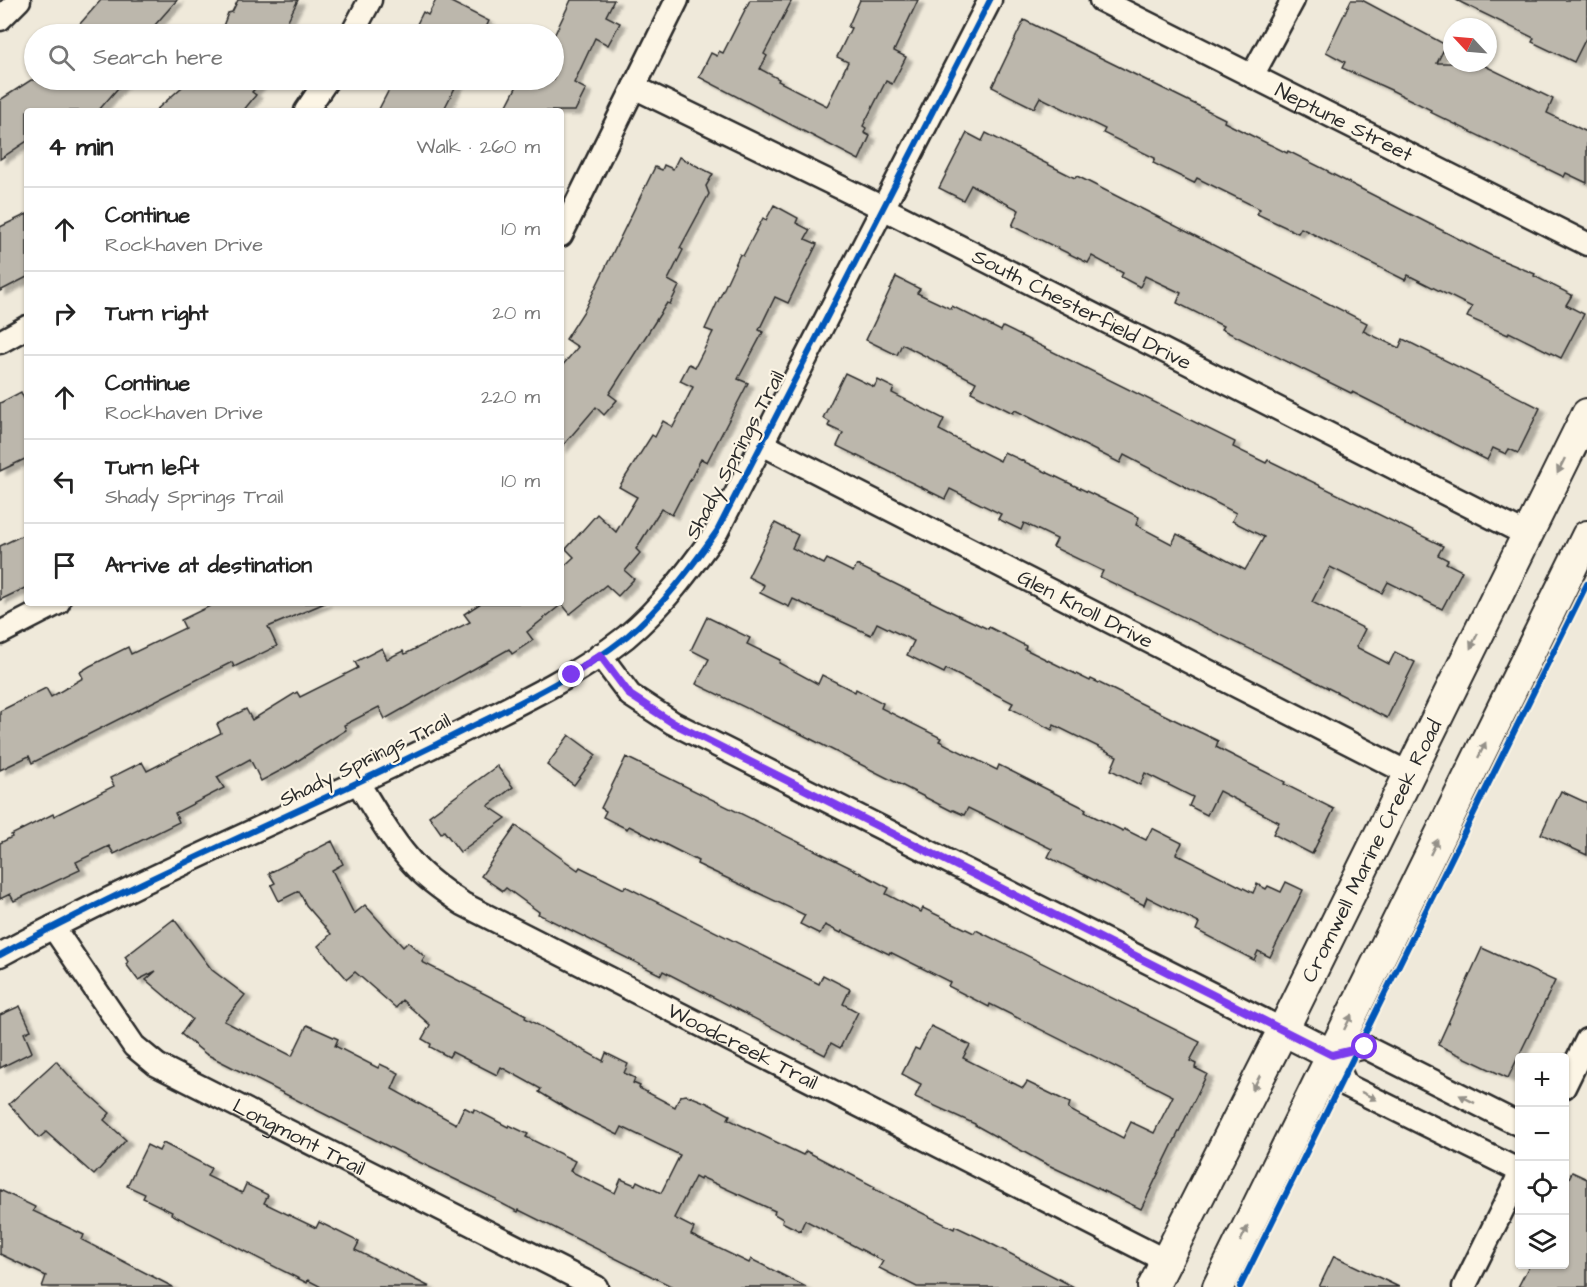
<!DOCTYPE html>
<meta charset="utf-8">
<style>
body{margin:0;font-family:"Architects Daughter",sans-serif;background:#f2f2f2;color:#222}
.controls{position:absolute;right:18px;bottom:18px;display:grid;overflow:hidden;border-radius:6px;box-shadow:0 2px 4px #0004}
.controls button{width:54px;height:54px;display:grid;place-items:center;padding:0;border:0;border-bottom:2px solid #e0e0e0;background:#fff;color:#222;font:30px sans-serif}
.compass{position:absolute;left:1443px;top:18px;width:54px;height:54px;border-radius:50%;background:#fff;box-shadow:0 2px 4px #0004;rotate:296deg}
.stop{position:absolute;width:18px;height:18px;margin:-14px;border:4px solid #7c3aed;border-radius:50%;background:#fff}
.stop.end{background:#7c3aed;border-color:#fff;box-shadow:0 2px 6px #0008}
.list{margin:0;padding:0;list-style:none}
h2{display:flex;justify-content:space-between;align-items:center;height:78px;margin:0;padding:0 24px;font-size:26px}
h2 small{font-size:20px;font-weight:400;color:#767676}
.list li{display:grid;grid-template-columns:39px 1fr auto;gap:18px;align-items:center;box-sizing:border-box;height:84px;padding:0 24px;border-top:2px solid #e0e0e0}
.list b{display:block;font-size:22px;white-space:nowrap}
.list p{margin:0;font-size:20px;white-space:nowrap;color:#767676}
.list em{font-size:20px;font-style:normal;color:#767676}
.icon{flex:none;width:33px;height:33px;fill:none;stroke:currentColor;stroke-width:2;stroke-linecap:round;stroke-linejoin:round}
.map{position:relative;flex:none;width:1587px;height:1287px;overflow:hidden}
.search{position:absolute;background:#fff;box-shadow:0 2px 4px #0004;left:24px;top:24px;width:540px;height:66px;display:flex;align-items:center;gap:15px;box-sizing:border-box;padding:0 21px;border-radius:33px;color:#767676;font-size:22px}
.panel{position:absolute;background:#fff;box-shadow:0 2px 4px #0004;left:24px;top:108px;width:540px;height:498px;border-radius:6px}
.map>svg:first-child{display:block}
.building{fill:#bcb7ac;stroke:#2b2b2b;stroke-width:1.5;filter:url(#shadow)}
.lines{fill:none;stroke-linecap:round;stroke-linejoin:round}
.minor-casing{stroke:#2b2b2b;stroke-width:27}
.major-casing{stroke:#2b2b2b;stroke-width:34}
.minor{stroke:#fcf5e5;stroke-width:22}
.major{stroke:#fcf5e5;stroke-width:30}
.cycleway-casing{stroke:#fcf5e5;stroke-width:10}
.cycleway{stroke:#0057b8;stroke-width:6}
.oneway{fill:#949088}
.route{stroke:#7c3aed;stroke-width:8}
.labels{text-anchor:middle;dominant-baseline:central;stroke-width:4.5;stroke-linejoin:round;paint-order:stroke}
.street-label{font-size:21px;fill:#2b2b2b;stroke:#fcf5e5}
</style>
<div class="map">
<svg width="1587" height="1287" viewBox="0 0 1587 1287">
<defs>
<filter id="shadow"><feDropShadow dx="6" dy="4" stdDeviation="1.5" flood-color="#0004"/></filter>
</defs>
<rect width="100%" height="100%" fill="#efe9da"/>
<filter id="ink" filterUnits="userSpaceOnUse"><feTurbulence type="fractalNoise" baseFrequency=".0167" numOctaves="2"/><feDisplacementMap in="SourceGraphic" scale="12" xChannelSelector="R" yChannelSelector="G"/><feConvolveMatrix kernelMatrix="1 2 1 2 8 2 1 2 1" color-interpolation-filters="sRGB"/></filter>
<g filter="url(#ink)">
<g class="building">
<polygon points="101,0 177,0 147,34 71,34"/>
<polygon points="238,0 298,0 281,34 220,34 228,13 232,12"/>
<polygon points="436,0 447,0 489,21 483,34 412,34 423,12 428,15"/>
<polygon points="571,0 614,0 606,16 620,23 608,45 595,38 574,83 586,89 575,111 504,111 520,80 554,80 554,36"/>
<polygon points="750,0 792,0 764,54 767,56 760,69 779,79 778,81 827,106 848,62 837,57 851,28 848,27 860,0 918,0 894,51 906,57 892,84 886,81 863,126 866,128 864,133 870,136 859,160 699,77 711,53 717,56 719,51 723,53"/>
<polygon points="1351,0 1362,0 1446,45 1437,63 1479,63 1553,99 1547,113 1587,132 1587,183 1566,173 1564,177 1430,112 1431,110 1391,90 1342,68 1345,62 1326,52"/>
<polygon points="1456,0 1587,0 1587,36 1574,62 1532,42 1534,38"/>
<polygon points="1024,20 1225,119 1224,122 1287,153 1288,151 1328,171 1328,172 1494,257 1535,274 1534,276 1572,295 1566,305 1584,314 1561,358 1509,332 1508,335 1467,317 1472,307 1408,275 1405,280 1301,228 1298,233 1257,214 1260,209 1197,178 1194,183 1153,163 1155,158 1103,133 1105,129 1040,97 1034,108 992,87"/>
<polygon points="31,80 125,80 98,111 27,111 27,141 0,159 0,100"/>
<polygon points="190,80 263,80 252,92 256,95 243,111 155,111"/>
<polygon points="394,80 459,80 443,111 378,111"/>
<polygon points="967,133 982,141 986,133 1075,178 1077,176 1367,323 1363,331 1399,348 1403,339 1540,408 1518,453 1509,449 1506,454 1493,448 1487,460 1352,392 1351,393 1221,329 1223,326 1177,303 1181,293 1145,276 1140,287 1121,277 1123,273 1092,256 1088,263 1012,226 1019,210 971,185 963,200 939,188"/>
<polygon points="679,157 713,174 706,186 709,194 680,248 683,250 668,280 679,286 670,304 667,303 609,394 617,400 604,415 596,407 561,448 561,367 578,347 566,339 584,311 655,167 662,170 664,165 673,169"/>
<polygon points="774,205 798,218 796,223 810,230 805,239 817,244 788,303 775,297 759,330 763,332 738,379 748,383 707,462 701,459 672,515 661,509 636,549 640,553 625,571 634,579 618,596 606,585 570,614 562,604 527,632 533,640 512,654 509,649 385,719 379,707 344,725 346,730 291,765 261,781 250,759 217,777 224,788 175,813 179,822 114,854 109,846 76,862 80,870 14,901 10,894 0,899 0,843 12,837 11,835 53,814 54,816 114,786 110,778 142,762 147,771 221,733 217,724 246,709 252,720 297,692 300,697 358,668 355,662 382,648 387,659 403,651 405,654 470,622 464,614 481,603 561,603 561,569 574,557 566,549 597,514 616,532 637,497 619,487 652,435 655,437 663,421 673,427 693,387 680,381 689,364 695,367 713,332 705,329 740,254 743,256 763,218 766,220"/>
<polygon points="27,214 27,277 0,291 0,227"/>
<polygon points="896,277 920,289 917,293 951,309 952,306 1001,331 1003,327 1235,442 1233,447 1266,463 1268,460 1443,546 1438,555 1448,560 1446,563 1462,571 1442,609 1388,582 1382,593 1330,567 1312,602 1365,629 1356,647 1389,664 1395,652 1415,662 1387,718 1281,664 1100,577 1103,571 1053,547 1057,539 1024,523 1021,530 998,519 1001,514 950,489 945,499 837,446 843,433 828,426 830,422 823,418 845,373 874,387 878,380 894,388 892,393 944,419 939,430 1000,461 1004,452 1111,503 1139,517 1136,525 1172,544 1177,534 1245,570 1264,537 1232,521 1236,513 1124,455 1120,463 1015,410 1013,413 971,392 976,382 902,344 897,355 866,340"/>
<polygon points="21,392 27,406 27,458 0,471 0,403"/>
<polygon points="775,523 798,535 792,548 824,564 827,559 853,572 857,565 956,614 988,629 989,627 1026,646 1025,649 1090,681 1091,679 1218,741 1216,747 1285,782 1284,784 1334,809 1312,854 1273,834 1279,822 1219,791 1207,815 1189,806 1193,797 1145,773 1140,785 1111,770 1117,756 1054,725 1052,730 1010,708 1013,703 946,669 944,673 907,655 914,641 877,623 871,635 793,599 789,607 760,593 764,585 748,577"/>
<polygon points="27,533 27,587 0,600 0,546"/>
<polygon points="216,603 325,603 268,627 277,646 234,667 232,662 32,763 29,756 0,770 0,711 46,688 51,697 83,678 80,672 90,666 128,647 131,654 185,628 181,620"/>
<polygon points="707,617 750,638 747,644 780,660 779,663 818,684 822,675 855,692 856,689 883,703 881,708 941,738 939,741 997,770 999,765 1086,809 1085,812 1123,831 1124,829 1146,840 1152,828 1182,843 1176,854 1253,893 1257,884 1266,889 1268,886 1281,892 1286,882 1303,890 1270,957 1258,951 1254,960 1196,930 1199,923 1147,897 1144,905 1048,857 1052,849 968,808 964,815 953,810 952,811 803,735 696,684 709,659 691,650"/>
<polygon points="569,735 596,755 574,785 547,765"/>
<polygon points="626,757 849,867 889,888 886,894 921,912 923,908 974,933 976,930 1200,1042 1190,1061 1196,1064 1195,1068 1207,1074 1141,1209 1042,1162 975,1125 975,1124 915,1097 921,1084 902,1074 915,1048 919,1050 931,1026 970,1045 963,1058 1023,1088 1027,1082 1070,1103 1068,1109 1123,1138 1131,1122 1154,1133 1173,1096 990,1004 989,1007 948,986 950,982 890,952 889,954 842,931 841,933 825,925 820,934 800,924 805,915 697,864 698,861 629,826 627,829 603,817 606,811 601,808"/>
<polygon points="497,766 513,787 488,806 506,818 460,852 444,831 441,833 429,816"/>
<polygon points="1561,791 1587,803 1587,855 1541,834"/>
<polygon points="516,826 578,870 580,867 624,889 625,886 819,984 823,975 850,989 843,1004 858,1012 840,1048 831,1043 825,1055 663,971 661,975 538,914 539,912 506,888 503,891 481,876"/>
<polygon points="332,841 343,864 332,870 354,914 365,905 403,947 408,942 425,957 422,962 526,1015 525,1018 603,1061 606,1053 628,1064 624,1073 635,1078 633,1083 640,1086 639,1088 675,1107 680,1096 687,1095 707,1103 730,1115 728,1119 803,1155 806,1151 875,1187 874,1189 954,1229 955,1226 980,1238 1074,1287 917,1287 879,1268 883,1261 805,1220 800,1231 782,1222 783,1219 774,1214 775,1211 701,1177 700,1180 695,1177 674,1218 694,1228 691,1235 749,1263 751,1259 806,1287 673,1287 519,1210 518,1212 495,1200 496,1199 419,1162 206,1054 181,1034 192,1019 146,980 156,971 138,980 126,964 128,962 125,957 174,919 212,970 245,995 224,1021 292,1056 307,1025 338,1039 335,1046 378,1068 380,1064 399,1073 392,1089 456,1124 464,1107 473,1112 474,1109 508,1127 509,1125 528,1134 526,1137 575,1161 570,1171 615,1193 621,1179 635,1185 637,1181 661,1193 680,1155 622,1127 618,1135 576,1114 539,1092 541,1089 501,1067 497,1075 452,1052 449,1057 430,1047 431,1044 422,1039 430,1025 402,1000 396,1008 355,972 347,979 318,946 331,934 306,905 299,891 279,901 271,885 275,883 269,873"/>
<polygon points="1482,948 1555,981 1508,1078 1438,1045"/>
<polygon points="20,1006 31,1030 24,1033 32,1052 0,1068 0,1015"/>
<polygon points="56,1061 74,1081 110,1113 104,1120 126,1140 94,1175 46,1132 39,1138 9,1104"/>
<polygon points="163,1143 211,1168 207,1176 242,1193 246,1184 268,1195 264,1203 316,1228 319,1222 359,1242 355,1250 430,1287 321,1287 308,1280 307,1283 171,1214 172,1212 143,1198 145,1194 127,1186 147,1145 159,1151"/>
<polygon points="1572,1172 1587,1179 1587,1287 1518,1287 1530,1264 1564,1264 1564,1188"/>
<polygon points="0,1190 35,1207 33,1211 84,1235 82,1240 173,1287 42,1287 46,1276 0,1254"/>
<polygon points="1334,1256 1399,1287 1319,1287"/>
</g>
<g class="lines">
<defs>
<g id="minor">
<path id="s1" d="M1101 0 1587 244"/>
<polyline points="0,19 19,0"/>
<polyline points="352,34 370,0"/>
<polyline points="1252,76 1293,0"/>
<path id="s2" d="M634 87 883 208 1527 535"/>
<polyline points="306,111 327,80"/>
<polyline points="561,235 677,0"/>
<polyline points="0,342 27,327"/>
<path id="s3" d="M762 444 1408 773"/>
<polyline points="0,633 58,603"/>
<polyline points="600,655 630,695 673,723 1283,1030"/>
<path id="s4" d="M358 783C376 812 393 843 416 867 430 882 447 893 463 904L1166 1261"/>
<path id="s5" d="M53 927 134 1046 157 1065 596 1287"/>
<path d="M0 955C142 878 292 816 437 744 501 711 569 682 626 637 662 607 690 569 717 531L990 0"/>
<polyline points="1564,1087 1587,1040"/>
<polyline points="1520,1125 1365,1047 1332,1055 1346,1085 1520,1171"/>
<polyline points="1464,1287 1520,1174"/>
</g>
<g id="major">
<polyline points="1283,1030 1332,1055"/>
<path id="s6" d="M1153 1287 1283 1030 1587 414"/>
<polyline points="1218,1287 1587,536"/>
</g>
</defs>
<use href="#minor" class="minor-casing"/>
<use href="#major" class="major-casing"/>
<use href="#minor" class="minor"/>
<use href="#major" class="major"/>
<defs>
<g id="cycleway">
<path d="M0 955C142 878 292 816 437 744 501 711 569 682 626 637 662 607 690 569 717 531L990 0"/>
<polyline points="1240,1287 1587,584"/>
</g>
</defs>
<use href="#cycleway" class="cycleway-casing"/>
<use href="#cycleway" class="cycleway"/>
</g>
<defs><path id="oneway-solid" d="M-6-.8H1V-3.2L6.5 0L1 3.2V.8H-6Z" transform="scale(1.5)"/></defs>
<g class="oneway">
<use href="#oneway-solid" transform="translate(1561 466) rotate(116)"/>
<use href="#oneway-solid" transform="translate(1474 641) rotate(116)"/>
<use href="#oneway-solid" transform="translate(1482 750) rotate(-64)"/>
<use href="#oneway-solid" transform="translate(1434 847) rotate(-64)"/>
<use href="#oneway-solid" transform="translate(1348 1022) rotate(-64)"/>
<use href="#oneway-solid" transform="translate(1256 1083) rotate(117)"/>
<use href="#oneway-solid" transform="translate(1369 1096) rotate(27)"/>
<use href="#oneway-solid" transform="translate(1467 1099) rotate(-153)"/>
<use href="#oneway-solid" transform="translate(1244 1234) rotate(-64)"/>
</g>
</g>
<g class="lines" filter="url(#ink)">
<polyline class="route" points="572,675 600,655 630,695 673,723 1332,1055 1365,1047"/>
</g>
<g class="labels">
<g class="street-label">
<text stroke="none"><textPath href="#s1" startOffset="272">Neptune Street</textPath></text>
<text stroke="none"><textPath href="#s2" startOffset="500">South Chesterfield Drive</textPath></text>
<text transform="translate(735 455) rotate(-62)">Shady Springs Trail</text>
<text stroke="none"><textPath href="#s3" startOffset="363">Glen Knoll Drive</textPath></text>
<text transform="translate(365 760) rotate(-26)">Shady Springs Trail</text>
<text stroke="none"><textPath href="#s6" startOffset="488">Cromwell Marine Creek Road</textPath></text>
<text stroke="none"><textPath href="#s4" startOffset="476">Woodcreek Trail</textPath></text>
<text stroke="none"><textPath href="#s5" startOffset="333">Longmont Trail</textPath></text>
</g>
</g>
</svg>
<div class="controls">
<button>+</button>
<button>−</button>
<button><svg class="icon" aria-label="locate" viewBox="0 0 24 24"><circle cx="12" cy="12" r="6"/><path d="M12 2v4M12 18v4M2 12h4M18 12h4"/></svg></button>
<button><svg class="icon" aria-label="layers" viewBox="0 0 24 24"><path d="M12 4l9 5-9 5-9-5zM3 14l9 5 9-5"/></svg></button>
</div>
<svg class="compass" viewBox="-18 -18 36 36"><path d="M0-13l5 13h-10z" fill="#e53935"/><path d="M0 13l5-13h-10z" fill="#767676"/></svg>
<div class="stop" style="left:1365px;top:1047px"></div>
<div class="stop end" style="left:572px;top:675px"></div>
<div class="search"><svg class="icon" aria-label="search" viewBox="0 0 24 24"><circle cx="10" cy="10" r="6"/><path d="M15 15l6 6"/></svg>Search here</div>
<section class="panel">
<h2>4 min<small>Walk · 260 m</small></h2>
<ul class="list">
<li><svg class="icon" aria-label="ahead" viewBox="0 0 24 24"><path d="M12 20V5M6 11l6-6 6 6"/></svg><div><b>Continue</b><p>Rockhaven Drive</p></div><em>10 m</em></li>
<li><svg class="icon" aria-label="right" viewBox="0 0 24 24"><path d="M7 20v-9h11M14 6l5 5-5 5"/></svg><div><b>Turn right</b></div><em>20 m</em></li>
<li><svg class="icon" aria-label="ahead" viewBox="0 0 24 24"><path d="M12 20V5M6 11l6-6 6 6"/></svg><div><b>Continue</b><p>Rockhaven Drive</p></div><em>220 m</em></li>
<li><svg class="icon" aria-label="left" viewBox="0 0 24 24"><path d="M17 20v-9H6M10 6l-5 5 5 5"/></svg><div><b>Turn left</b><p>Shady Springs Trail</p></div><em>10 m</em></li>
<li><svg class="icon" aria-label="arrive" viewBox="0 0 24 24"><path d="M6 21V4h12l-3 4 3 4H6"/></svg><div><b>Arrive at destination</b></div></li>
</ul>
</section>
</div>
